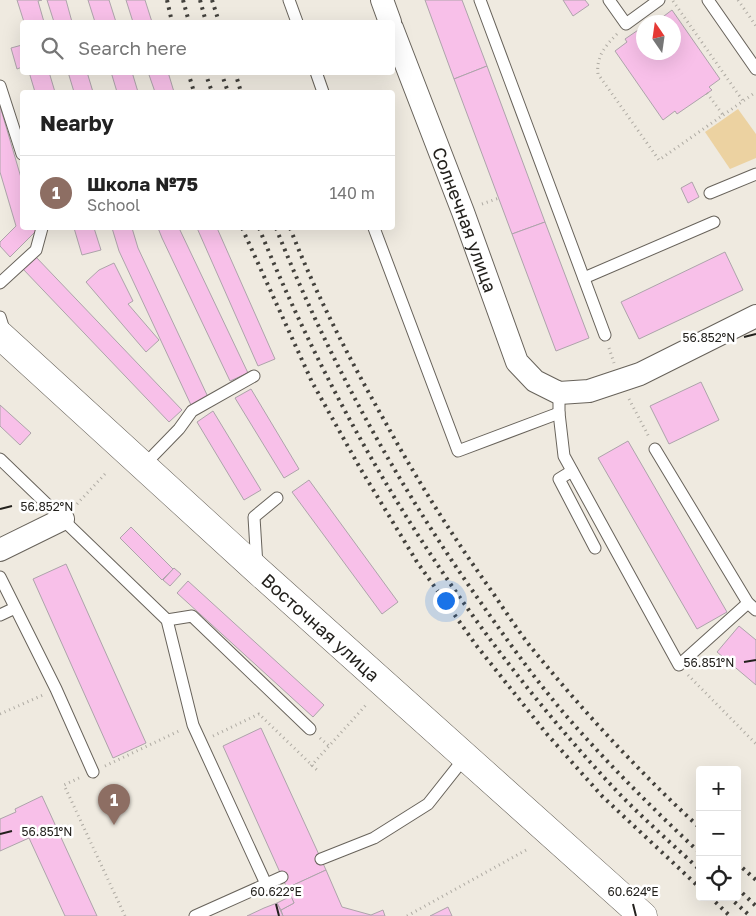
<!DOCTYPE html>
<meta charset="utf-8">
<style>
body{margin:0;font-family:"Golos Text",sans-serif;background:#f2f2f2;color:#222}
.controls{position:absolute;right:15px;bottom:15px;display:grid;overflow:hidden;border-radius:5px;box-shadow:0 5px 20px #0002}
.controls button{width:45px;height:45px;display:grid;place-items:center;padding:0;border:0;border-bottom:1px solid #e0e0e0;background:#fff;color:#222;font:25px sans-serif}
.compass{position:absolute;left:636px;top:15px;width:45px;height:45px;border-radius:50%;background:#fff;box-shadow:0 5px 20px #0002;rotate:347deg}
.you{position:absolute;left:445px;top:600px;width:18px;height:18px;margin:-12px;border:4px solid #fff;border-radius:50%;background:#1a73e8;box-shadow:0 0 0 8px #1a73e833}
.badge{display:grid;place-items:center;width:32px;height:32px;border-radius:50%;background:#2563eb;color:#fff;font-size:16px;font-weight:700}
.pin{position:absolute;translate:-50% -41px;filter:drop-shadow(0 1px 2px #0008)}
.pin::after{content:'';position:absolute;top:26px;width:18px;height:15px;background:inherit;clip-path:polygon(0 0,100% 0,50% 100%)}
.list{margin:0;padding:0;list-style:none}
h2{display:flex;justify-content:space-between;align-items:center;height:65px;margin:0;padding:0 20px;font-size:21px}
h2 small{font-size:16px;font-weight:400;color:#767676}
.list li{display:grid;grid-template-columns:32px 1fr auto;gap:15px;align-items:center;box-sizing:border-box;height:75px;padding:0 20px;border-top:1px solid #e0e0e0}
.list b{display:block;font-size:19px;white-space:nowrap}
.list p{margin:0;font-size:16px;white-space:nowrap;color:#767676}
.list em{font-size:16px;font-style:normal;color:#767676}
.icon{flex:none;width:28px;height:28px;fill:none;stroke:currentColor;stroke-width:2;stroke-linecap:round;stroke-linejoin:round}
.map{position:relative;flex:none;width:756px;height:916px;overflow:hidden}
.search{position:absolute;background:#fff;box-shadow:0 5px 20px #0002;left:20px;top:20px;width:375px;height:55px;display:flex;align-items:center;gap:12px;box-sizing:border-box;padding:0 18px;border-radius:5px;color:#767676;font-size:19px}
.panel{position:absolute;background:#fff;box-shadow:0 5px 20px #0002;left:20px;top:90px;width:375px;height:140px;border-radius:5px}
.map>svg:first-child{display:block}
.green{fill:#ecd2a1}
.building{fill:#f8c0e9;stroke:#ada4aa}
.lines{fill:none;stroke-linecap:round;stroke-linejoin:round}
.lane-casing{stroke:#68635b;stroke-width:13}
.street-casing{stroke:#68635b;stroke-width:24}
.primary-casing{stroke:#68635b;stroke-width:29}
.path{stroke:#afaba3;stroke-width:3;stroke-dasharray:1 4;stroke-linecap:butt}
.lane{stroke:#fff;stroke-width:11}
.street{stroke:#fff;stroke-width:22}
.primary{stroke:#fff;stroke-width:28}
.rail{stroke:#43413c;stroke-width:4;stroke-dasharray:2.5 5;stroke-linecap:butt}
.ticks{fill:none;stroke:#23211d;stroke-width:2}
.labels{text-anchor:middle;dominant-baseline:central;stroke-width:5;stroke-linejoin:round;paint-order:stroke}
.street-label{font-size:18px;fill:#23211d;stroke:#fff}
.ticks-label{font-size:12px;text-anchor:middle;fill:#23211d;stroke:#fff;stroke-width:5;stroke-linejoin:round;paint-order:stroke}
</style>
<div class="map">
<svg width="756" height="916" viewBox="0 0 756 916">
<rect width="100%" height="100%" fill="#efeae0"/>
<polygon class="green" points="738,109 756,134 756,158 730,169 705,132"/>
<g class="building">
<polygon points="17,0 42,0 38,1 44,22 24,22"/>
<polygon points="47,0 66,0 72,22 54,22"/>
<polygon points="88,0 109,0 116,22 95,22"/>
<polygon points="126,0 145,0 152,22 133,22"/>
<polygon points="425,0 462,0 487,66 454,79"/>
<polygon points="563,0 585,0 589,5 573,16"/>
<polygon points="672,10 720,79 709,87 712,90 677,114 675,111 663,120 615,51 627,42 625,39 644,26 644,52 674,52 674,22 648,22 658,16 660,19"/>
<polygon points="22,45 22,67 17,69 11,48"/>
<polygon points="487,66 545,222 512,234 454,79"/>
<polygon points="29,72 49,72 55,92 35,92"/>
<polygon points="68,72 87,72 93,92 74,92"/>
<polygon points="111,72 132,72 138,92 117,92"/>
<polygon points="148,72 168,72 174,92 155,92"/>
<polygon points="0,106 22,181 22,228 36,228 37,230 10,257 0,246 0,242 16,226 0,172"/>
<polygon points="692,182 699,197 688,203 681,188"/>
<polygon points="545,222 589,338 556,351 512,234"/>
<polygon points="74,228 94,228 101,250 82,255"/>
<polygon points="112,228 132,228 138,248 208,397 191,405 119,251"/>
<polygon points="158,228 179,228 248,373 230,381 162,238"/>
<polygon points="197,228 217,228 275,359 258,366"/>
<polygon points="725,252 743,290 639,339 621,302"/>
<polygon points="35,256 182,410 169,422 22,268"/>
<polygon points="114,263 133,301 128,304 159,340 146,352 86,282 99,270"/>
<polygon points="701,382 719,420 669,444 650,406"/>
<polygon points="251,389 299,469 284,478 235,398"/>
<polygon points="0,405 31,433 20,445 0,426"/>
<polygon points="213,411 261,490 244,500 197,422"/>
<polygon points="628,441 727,612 697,629 598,458"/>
<polygon points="309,480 398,602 382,614 292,492"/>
<polygon points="131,527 173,569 162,580 120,538"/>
<polygon points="66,564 146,743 113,758 33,579"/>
<polygon points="174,568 181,574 170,586 163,580"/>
<polygon points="188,581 324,705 313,717 177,593"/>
<polygon points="739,626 756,640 756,685 717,652"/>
<polygon points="261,728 326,870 287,888 223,746"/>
<polygon points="42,796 97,916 65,916 29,838 0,851 0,819 16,812 15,809"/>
<polygon points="326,870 342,907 371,915 383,910 385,916 283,916 281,910 294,903 287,888"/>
<polygon points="291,896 294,903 281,910 277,903"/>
<polygon points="277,903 283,916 247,916 264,908"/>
<polygon points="448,907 452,916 430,916"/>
</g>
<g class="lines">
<defs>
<g id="lane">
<polyline points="289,0 297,22"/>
<polyline points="480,0 605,335"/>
<polyline points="609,0 626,24 659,0"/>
<polyline points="708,0 756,69"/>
<polyline points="316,72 323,92"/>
<polyline points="0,86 22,154"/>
<polyline points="710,193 756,174"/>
<polyline points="374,228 458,451 559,413"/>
<polyline points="584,278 714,222"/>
<polyline points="0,283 36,250 42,228"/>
<polyline points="0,317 6,336"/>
<polyline points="559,393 559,413 564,456 679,665 748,603"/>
<polyline points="655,449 748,603 756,610"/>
<polyline points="0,459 167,620 193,725 266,884"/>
<polyline points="144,465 179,429 192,411 254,376"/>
<polyline points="572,471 559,479 595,548"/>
<polyline points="257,566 254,517 277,498"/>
<polyline points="0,577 56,689 93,772"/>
<polyline points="0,615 15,608"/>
<polyline points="167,620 192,616 310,729"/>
<polyline points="321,859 374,838 428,804 466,756"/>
<polyline points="195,916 282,877"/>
</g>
<g id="street">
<polyline points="382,0 390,22"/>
<path id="s1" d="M392 28 463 212 517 362 535 381 559 393 589 391 640 374 756 316"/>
<polyline points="0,550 63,519"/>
</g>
<g id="primary">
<path id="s2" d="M0 335 257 570 643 916"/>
</g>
</defs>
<use href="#lane" class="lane-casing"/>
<use href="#street" class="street-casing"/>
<use href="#primary" class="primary-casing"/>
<g class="path">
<polyline points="738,0 756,26"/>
<polyline points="673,1 743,101"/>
<path d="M617 34C605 46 596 57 598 74L659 160 756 92"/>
<polyline points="707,93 723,115"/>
<polyline points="482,204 499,198"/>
<polyline points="609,348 614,363"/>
<polyline points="629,399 649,437"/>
<polyline points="77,504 105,474"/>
<polyline points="688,675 756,744"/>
<polyline points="0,714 43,695"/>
<polyline points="213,736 259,714 319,772"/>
<polyline points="320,738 329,746"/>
<polyline points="105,766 181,730"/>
<polyline points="311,766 366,705"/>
<polyline points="79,778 64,785 125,916"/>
<polyline points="407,916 528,849"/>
</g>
<use href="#lane" class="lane"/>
<use href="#street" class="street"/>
<use href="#primary" class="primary"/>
<g class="rail">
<polyline points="167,0 172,22"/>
<polyline points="183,0 189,22"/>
<polyline points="200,0 206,22"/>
<polyline points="212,0 219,22"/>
<polyline points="188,72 194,92"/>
<polyline points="205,72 212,92"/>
<polyline points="221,72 228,92"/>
<polyline points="235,72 241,92"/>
<polyline points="242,228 312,382 360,468 417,562 476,645 546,733 602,796 700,888"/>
<path d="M259 228C342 432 461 623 611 785 639 815 670 842 700 870"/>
<path d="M276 228C328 359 397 484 479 600 507 640 536 681 569 719 610 766 654 810 700 853"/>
<path d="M290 228C317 297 351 362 388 427 420 485 455 540 493 593 505 611 517 629 530 646 582 710 639 772 700 828"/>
<polyline points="737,863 756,880"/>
<polyline points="737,888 756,906"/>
<polyline points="710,897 730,916"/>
<polyline points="729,897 750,916"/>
</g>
</g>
<path class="ticks" d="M744 337 756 334M0 509 12 506M744 662 756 660M0 834 12 831M276 904 279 916M633 904 636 916"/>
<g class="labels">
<g class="street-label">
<text stroke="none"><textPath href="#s1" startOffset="205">Солнечная улица</textPath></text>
<text stroke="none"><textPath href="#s2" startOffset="434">Восточная улица</textPath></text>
</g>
</g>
<g class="ticks-label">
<text x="709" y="342">56.852°N</text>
<text x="47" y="511">56.852°N</text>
<text x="709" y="667">56.851°N</text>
<text x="47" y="836">56.851°N</text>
<text x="276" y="896">60.622°E</text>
<text x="633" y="896">60.624°E</text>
</g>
</svg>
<div class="controls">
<button>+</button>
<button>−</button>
<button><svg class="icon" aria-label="locate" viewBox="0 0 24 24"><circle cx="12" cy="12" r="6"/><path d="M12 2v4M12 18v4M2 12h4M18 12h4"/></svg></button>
</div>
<svg class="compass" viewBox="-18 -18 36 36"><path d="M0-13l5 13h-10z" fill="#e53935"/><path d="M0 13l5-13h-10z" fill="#767676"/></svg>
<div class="you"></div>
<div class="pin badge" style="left:114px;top:825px;background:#8d6e63">1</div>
<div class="search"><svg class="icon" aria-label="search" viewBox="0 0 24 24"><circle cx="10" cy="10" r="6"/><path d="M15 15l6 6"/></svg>Search here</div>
<section class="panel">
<h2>Nearby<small></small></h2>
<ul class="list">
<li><span class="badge" style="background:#8d6e63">1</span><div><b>Школа №75</b><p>School</p></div><em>140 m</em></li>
</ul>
</section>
</div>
